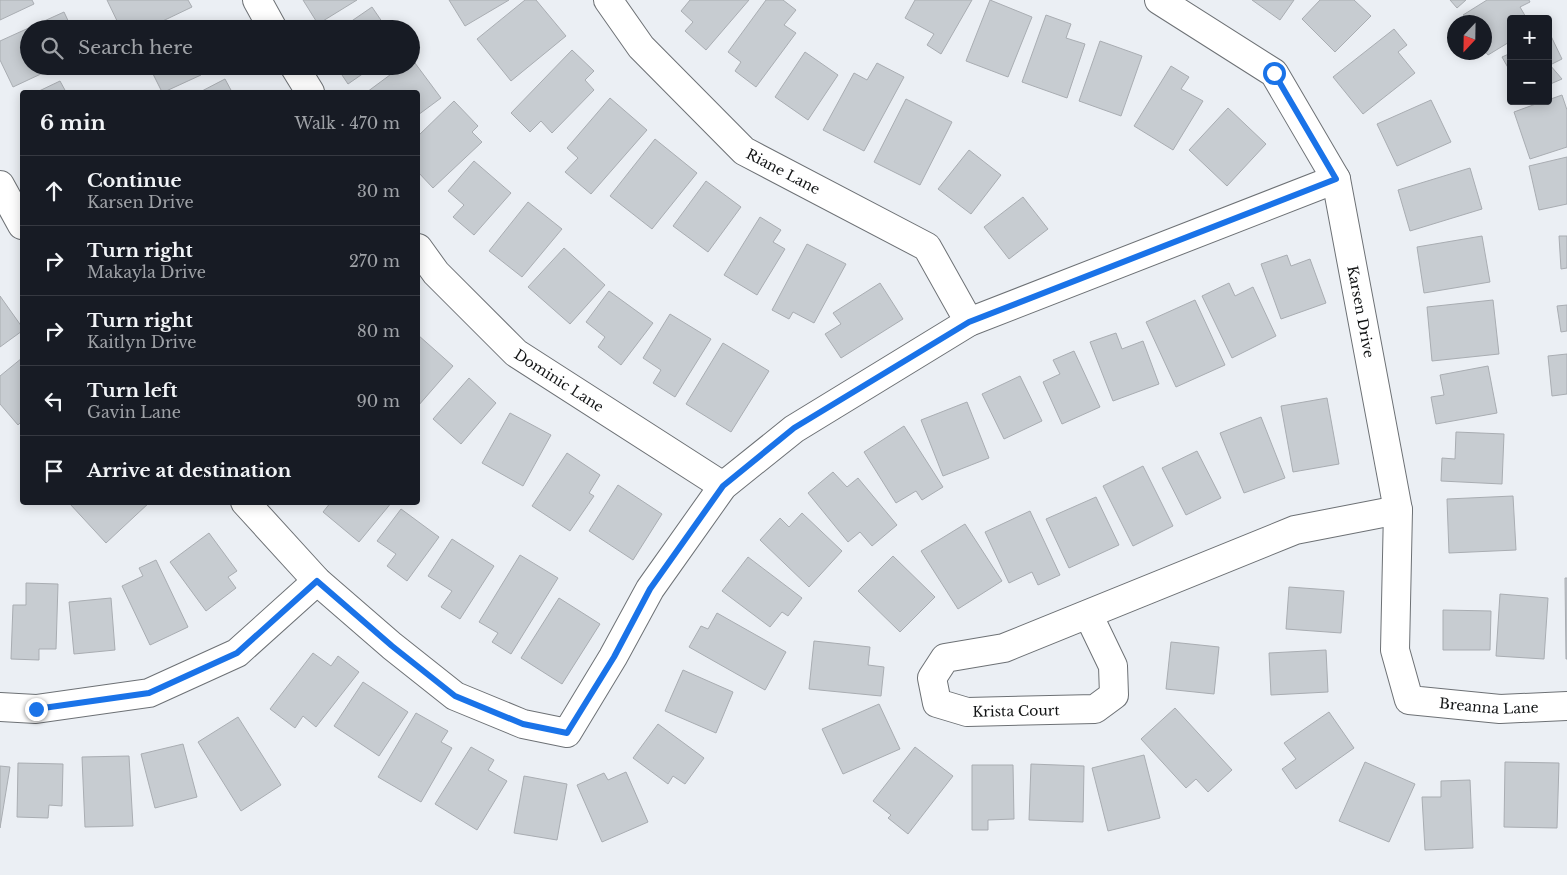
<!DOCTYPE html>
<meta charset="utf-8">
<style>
body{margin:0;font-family:"Libre Baskerville",serif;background:#242831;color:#f1f3f6}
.controls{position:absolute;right:15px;top:15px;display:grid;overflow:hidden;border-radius:5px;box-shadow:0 2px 12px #0003}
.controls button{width:45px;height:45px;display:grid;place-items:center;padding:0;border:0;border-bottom:1px solid #363941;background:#171b24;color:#f1f3f6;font:25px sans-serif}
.compass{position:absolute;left:1447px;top:15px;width:45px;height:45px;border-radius:50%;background:#171b24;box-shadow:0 2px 12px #0003;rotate:202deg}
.stop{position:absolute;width:15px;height:15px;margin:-11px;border:4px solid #1a73e8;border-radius:50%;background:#fff}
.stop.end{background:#1a73e8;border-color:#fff;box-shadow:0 1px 5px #0008}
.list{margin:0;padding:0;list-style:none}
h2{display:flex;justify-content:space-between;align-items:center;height:65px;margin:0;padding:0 20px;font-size:21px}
h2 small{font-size:16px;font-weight:400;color:#9ea1a6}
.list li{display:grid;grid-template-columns:32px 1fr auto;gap:15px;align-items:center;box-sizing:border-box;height:70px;padding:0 20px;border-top:1px solid #363941}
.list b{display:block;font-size:19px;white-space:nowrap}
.list p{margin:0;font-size:16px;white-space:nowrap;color:#9ea1a6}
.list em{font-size:16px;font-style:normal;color:#9ea1a6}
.icon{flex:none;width:28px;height:28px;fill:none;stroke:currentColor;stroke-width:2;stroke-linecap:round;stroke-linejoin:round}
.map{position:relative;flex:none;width:1567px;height:875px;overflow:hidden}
.search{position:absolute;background:#171b24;box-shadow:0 2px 12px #0003;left:20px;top:20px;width:400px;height:55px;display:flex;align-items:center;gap:12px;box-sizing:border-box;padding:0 18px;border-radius:28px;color:#9ea1a6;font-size:19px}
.panel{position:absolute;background:#171b24;box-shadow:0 2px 12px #0003;left:20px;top:90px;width:400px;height:415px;border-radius:5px}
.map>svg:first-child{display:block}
.building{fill:#c7ccd1;stroke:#a9adb2}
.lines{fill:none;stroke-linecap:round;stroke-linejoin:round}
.minor-casing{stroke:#6d7175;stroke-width:30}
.minor{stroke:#fff;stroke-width:28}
.route{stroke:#1a73e8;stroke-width:6}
.labels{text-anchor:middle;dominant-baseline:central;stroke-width:4;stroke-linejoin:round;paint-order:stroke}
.street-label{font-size:14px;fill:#131516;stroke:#fff}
</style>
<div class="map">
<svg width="1567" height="875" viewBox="0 0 1567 875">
<rect width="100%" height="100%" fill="#ebeff4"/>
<g class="building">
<polygon points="0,0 32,0 34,4 0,20"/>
<polygon points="107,0 188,0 192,7 146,29 121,29"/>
<polygon points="303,0 357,0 318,24"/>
<polygon points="449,0 509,0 465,26"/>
<polygon points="525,0 536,0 566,36 511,81 477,39"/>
<polygon points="690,0 749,0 706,50 685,31 693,22 681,11"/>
<polygon points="766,0 783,0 796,10 784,25 796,33 756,87 735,71 741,62 728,52"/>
<polygon points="915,0 972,0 941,54 927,45 934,34 905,18"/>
<polygon points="990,0 1032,17 1008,77 966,61"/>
<polygon points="1252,0 1294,0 1280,20"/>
<polygon points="1320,0 1354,0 1371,16 1335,52 1302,19"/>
<polygon points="1450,0 1466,0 1457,8"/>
<polygon points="1487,0 1529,0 1530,2 1520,7 1527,19 1511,19 1511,41 1488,55 1484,50 1484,22 1468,22 1463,15"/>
<polygon points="372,7 387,29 340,29"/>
<polygon points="64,12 72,29 29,29 29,66 58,66 13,87 0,60 0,41"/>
<polygon points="1046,15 1071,24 1066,38 1085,44 1067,98 1022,82"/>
<polygon points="1394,29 1407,45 1398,52 1415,73 1363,114 1333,77"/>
<polygon points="1548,34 1550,34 1562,59 1550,65 1562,79 1548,85"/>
<polygon points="1100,41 1142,56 1121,116 1079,101"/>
<polygon points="572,50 594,71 585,80 594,90 552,133 541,121 530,132 511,113"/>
<polygon points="805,52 838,75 808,120 775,97"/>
<polygon points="1511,53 1511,73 1502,57"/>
<polygon points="412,59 441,98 418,115 418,92 367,92 402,66 411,66"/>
<polygon points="877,63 904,77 864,151 823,130 854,73 867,80"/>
<polygon points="149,66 200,66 197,68 201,75 164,92 162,92"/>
<polygon points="336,66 374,66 348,84"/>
<polygon points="1171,66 1189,77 1181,89 1203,101 1173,150 1134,126"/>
<polygon points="225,79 232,92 200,92"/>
<polygon points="60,81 66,92 37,92"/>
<polygon points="1562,95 1567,110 1567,147 1530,159 1514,112 1544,101 1548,101 1548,100"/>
<polygon points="610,98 647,130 591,194 565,172 578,158 567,148"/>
<polygon points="906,99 952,122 920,185 874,162"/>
<polygon points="1431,100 1451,142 1397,166 1377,124"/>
<polygon points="454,101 478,126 472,132 482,142 433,188 418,172 418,136"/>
<polygon points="1228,108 1266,144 1227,186 1189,150"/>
<polygon points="655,139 697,173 652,229 610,196"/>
<polygon points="969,150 1001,175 971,214 938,189"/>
<polygon points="1567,157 1567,204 1539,210 1529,166"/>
<polygon points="474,161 511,193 474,235 453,217 464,205 448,191"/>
<polygon points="1470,168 1482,209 1410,231 1398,190"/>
<polygon points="706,181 741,207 708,252 673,226"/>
<polygon points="1023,197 1048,229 1009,259 984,227"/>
<polygon points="528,202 562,229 522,277 489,251"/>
<polygon points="760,217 781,230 773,242 785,249 757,295 724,275"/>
<polygon points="1482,236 1490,282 1424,293 1417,247"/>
<polygon points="1559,236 1567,236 1567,268 1561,269"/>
<polygon points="807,244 846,264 814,323 793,312 789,319 772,310"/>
<polygon points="564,248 605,285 570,324 528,287"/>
<polygon points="1287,255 1291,266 1310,259 1326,303 1281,319 1261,264"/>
<polygon points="880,283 903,319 841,358 825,334 841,324 833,313"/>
<polygon points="1229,283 1235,296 1253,287 1276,336 1232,358 1202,296"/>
<polygon points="609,291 653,323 621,365 598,347 605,337 586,322"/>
<polygon points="0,296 22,327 22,331 0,347"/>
<polygon points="1195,300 1225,365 1176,387 1146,322"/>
<polygon points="1493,300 1499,354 1432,361 1427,307"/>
<polygon points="1567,305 1567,331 1561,332 1557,306"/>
<polygon points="670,314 711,339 675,397 653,383 661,370 643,358"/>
<polygon points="1116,333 1122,349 1143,341 1159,384 1113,401 1090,342"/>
<polygon points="418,335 453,366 418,406"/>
<polygon points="723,343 769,371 731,432 686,404"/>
<polygon points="1074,351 1100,407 1062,424 1043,382 1060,374 1053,360"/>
<polygon points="1567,354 1567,394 1552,396 1548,356"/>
<polygon points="22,358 22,421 18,425 0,404 0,376"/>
<polygon points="1488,366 1497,413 1436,424 1431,397 1444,395 1440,375"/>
<polygon points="1020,376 1042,421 1004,439 982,394"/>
<polygon points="469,378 496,403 461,444 433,419"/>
<polygon points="1327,398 1339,464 1293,472 1281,406"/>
<polygon points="967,402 989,458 943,476 921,420"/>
<polygon points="510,413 551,435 523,486 482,463"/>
<polygon points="1261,417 1285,478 1244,493 1220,433"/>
<polygon points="904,426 943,487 922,500 916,491 896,503 864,452"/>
<polygon points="1456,432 1504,434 1502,484 1441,481 1442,458 1455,459"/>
<polygon points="1197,451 1221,498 1186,515 1162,468"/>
<polygon points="567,453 600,475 589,493 594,496 570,531 532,506"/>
<polygon points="1143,466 1173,526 1133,546 1103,486"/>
<polygon points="833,472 847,487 858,478 897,525 872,546 860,532 848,542 808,493"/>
<polygon points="618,485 662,514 633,560 589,531"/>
<polygon points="1513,496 1516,550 1449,553 1447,499"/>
<polygon points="1096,497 1119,545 1069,568 1046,519"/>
<polygon points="71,502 150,502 106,543 70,504"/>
<polygon points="331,502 392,502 359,542 323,512"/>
<polygon points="401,509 439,537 407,581 387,566 396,554 377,541"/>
<polygon points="1030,511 1060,575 1038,585 1032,572 1009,583 985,532"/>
<polygon points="802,513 842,551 809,587 760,540 780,518 789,527"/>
<polygon points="965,524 1002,581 958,609 921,551"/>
<polygon points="209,533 237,571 228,577 236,588 206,611 170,562"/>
<polygon points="452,539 494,566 460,619 441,607 452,591 428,576"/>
<polygon points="520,555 558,578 511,654 492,642 498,633 479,622"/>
<polygon points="893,556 935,597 900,632 858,591"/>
<polygon points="748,557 802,598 788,616 782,612 770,627 722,591"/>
<polygon points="156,560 188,627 150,645 122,586 143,576 139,568"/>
<polygon points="1565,578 1567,578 1567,659 1566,659"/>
<polygon points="26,583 58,584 56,649 39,649 39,660 11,659 13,605 26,605"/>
<polygon points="1289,587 1344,591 1341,633 1286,629"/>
<polygon points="1500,594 1548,598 1544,659 1496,656"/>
<polygon points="111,598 115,650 74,654 69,602"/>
<polygon points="559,598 600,624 562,684 521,658"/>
<polygon points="1443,610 1491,611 1490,650 1443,650"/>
<polygon points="717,613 786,652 765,690 689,647 701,626 708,629"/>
<polygon points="814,641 870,647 868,665 884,667 881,696 809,689"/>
<polygon points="1171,642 1219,647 1214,694 1166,689"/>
<polygon points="1326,650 1328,692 1271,695 1269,653"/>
<polygon points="313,653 331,666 338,656 359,672 316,727 303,716 295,728 270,709"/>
<polygon points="683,670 733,692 716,733 665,711"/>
<polygon points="363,682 408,712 379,756 334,726"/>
<polygon points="879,704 900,749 843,774 822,729"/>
<polygon points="1175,708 1232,770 1208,792 1196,779 1186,788 1141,739"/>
<polygon points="1329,712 1354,748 1296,789 1282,769 1296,759 1284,743"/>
<polygon points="416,713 448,731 441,742 452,748 421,802 378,777"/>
<polygon points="238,717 281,785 241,811 198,742"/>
<polygon points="658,724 704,758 685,784 673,776 668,784 633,758"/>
<polygon points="183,744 197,797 155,808 141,754"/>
<polygon points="471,747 494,760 488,770 507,781 477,830 435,804"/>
<polygon points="915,747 953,776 908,834 888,818 891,815 873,801"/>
<polygon points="1144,755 1160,818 1108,831 1092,768"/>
<polygon points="129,756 133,826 85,827 82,757"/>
<polygon points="1365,762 1415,784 1389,842 1339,821"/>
<polygon points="1505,762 1559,763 1557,828 1504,827"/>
<polygon points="18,763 63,764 62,806 49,805 48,818 17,817"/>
<polygon points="1031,764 1084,766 1083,822 1029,820"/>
<polygon points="972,765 1013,765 1014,819 988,820 988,830 972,830"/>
<polygon points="0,766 10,767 0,828"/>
<polygon points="626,772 648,822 602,842 577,785 604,773 608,780"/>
<polygon points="524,776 567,784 557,840 514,833"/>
<polygon points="1470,780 1473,848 1425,850 1422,797 1441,797 1441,781"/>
</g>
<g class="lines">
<defs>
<g id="minor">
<polyline points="257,0 273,29"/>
<path id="s1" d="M608 0 641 47 744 151 927 247 969 322"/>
<path id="s2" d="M1159 0 1274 73 1336 179 1398 510 1395 650 1409 700 1500 709 1567 706"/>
<polyline points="294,66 310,92"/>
<polyline points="0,185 22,225"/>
<path id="s3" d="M418 248 436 273 516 353 723 486"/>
<polyline points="245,502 317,581 392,646 455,696 523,724 567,733 613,657 650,589 723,486 794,429 969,322 1336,179"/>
<polyline points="1088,614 1113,666 1114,695 1095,709 967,712 937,703 932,678 945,658 1004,648 1295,530 1398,510"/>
<polyline points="0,707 36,709 149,693 237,653 317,581"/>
</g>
</defs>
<use href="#minor" class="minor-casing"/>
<use href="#minor" class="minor"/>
</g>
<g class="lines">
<polyline class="route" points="36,709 149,693 237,653 317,581 392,646 455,696 523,724 567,733 614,657 650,589 723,486 794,428 969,322 1336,179 1274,73"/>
</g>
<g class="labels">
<g class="street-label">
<text stroke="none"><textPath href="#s1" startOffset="248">Riane Lane</textPath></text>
<text stroke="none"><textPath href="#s2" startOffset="394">Karsen Drive</textPath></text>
<text stroke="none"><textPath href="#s3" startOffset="195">Dominic Lane</textPath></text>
<text stroke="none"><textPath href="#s2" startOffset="868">Breanna Lane</textPath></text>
<text transform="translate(1016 711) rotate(-1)">Krista Court</text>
</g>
</g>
</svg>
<div class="controls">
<button>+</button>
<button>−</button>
</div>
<svg class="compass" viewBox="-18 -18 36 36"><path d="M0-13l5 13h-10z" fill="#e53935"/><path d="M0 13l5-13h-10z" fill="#9ea1a6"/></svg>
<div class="stop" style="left:1274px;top:73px"></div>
<div class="stop end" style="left:36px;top:709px"></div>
<div class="search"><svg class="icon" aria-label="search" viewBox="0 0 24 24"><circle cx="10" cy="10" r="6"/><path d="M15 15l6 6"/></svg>Search here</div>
<section class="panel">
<h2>6 min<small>Walk · 470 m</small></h2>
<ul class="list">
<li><svg class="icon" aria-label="ahead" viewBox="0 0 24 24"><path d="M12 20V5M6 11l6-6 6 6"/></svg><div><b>Continue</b><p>Karsen Drive</p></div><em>30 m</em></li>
<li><svg class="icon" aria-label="right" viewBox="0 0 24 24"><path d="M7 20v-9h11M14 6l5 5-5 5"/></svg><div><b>Turn right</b><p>Makayla Drive</p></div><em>270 m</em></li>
<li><svg class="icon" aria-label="right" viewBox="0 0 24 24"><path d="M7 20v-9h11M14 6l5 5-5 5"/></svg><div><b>Turn right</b><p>Kaitlyn Drive</p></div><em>80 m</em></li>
<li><svg class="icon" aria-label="left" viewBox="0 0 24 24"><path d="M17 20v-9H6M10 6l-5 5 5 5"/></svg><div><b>Turn left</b><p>Gavin Lane</p></div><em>90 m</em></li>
<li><svg class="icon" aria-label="arrive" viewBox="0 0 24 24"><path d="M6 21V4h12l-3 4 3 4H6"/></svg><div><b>Arrive at destination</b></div></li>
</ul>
</section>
</div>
